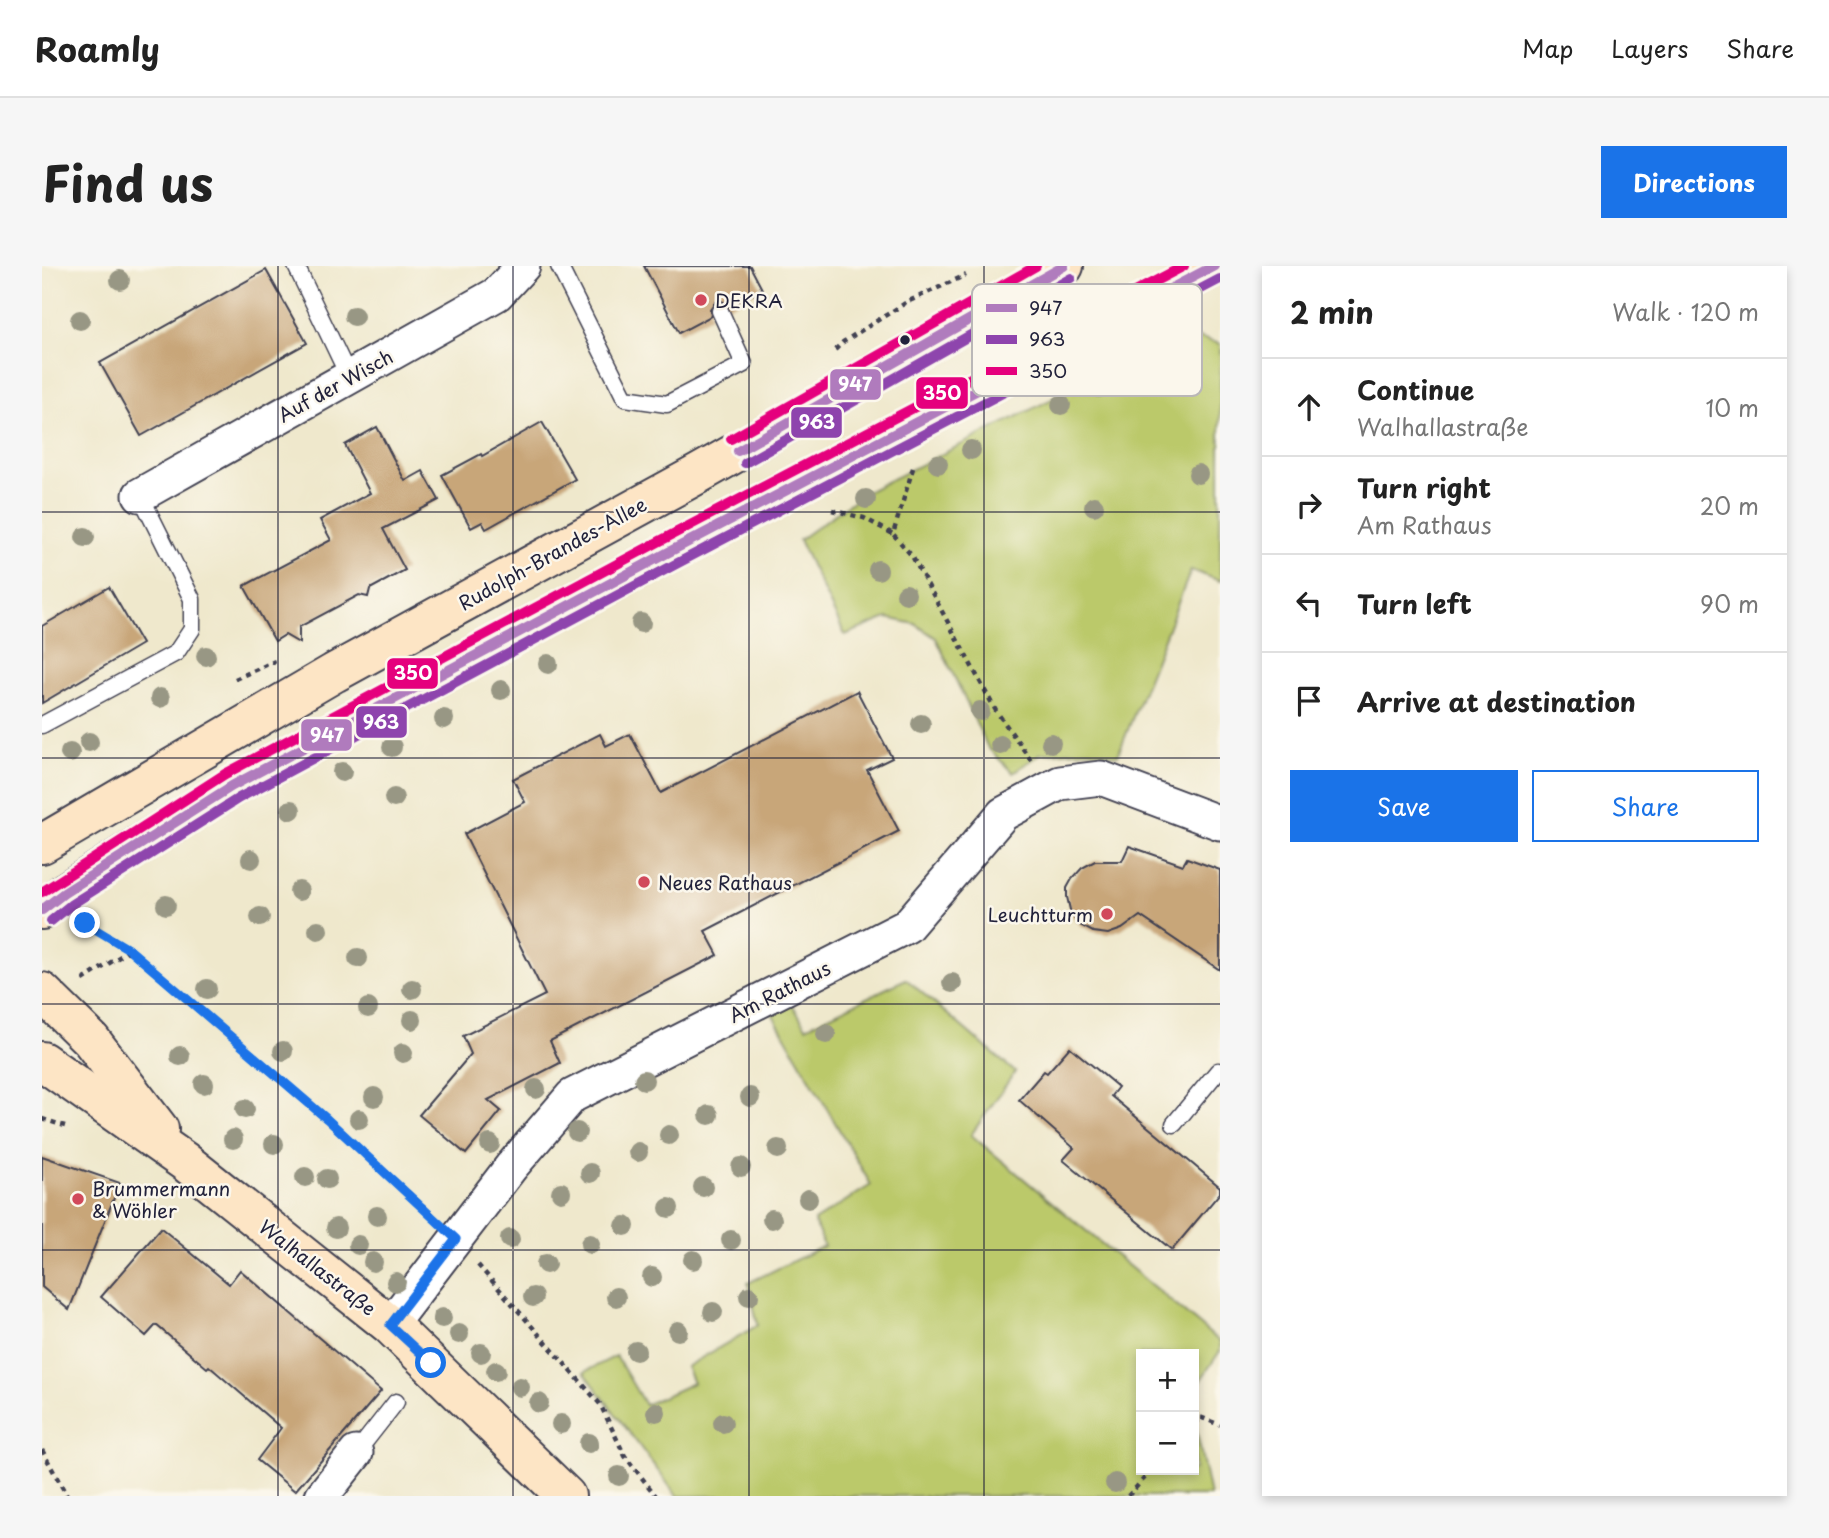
<!DOCTYPE html>
<meta charset="utf-8">
<style>
body{margin:0;font-family:"Playpen Sans",sans-serif;background:#f6f6f6;color:#222}
.controls{position:absolute;right:21px;bottom:21px;display:grid;overflow:hidden;border-radius:0px;box-shadow:0 4px 10px #0003}
.controls button{width:63px;height:63px;display:grid;place-items:center;padding:0;border:0;border-bottom:2px solid #e0e0e0;background:#fff;color:#222;font:35px sans-serif}
.stop{position:absolute;width:21px;height:21px;margin:-16px;border:5px solid #1a73e8;border-radius:50%;background:#fff}
.stop.end{background:#1a73e8;border-color:#fff;box-shadow:0 2px 7px #0008}
.list{margin:0;padding:0;list-style:none}
h2{display:flex;justify-content:space-between;align-items:center;height:91px;margin:0;padding:0 28px;font-size:30px}
h2 small{font-size:23px;font-weight:400;color:#767676}
.list li{display:grid;grid-template-columns:46px 1fr auto;gap:21px;align-items:center;box-sizing:border-box;height:98px;padding:0 28px;border-top:2px solid #e0e0e0}
.list b{display:block;font-size:26px;white-space:nowrap}
.list p{margin:0;font-size:23px;white-space:nowrap;color:#767676}
.list em{font-size:23px;font-style:normal;color:#767676}
.actions{display:flex;gap:14px;padding:21px 28px}
.actions a{flex:1;padding:16px 0;border:2px solid #1a73e8;border-radius:0px;text-align:center;font-size:24px;color:#1a73e8}
.actions .main{background:#1a73e8;color:#fff}
.icon{flex:none;width:38px;height:38px;fill:none;stroke:currentColor;stroke-width:2;stroke-linecap:round;stroke-linejoin:round}
.map{position:relative;flex:none;width:1178px;height:1230px;overflow:hidden;border-radius:0px}
header{display:flex;align-items:center;gap:42px;box-sizing:border-box;height:98px;padding:0 35px;background:#fff;border-bottom:2px solid #e0e0e0}
header strong{font-size:33px}
nav{display:flex;gap:38px;margin-inline-start:auto;font-size:24px}
.intro{display:flex;align-items:center;justify-content:space-between;box-sizing:border-box;height:168px;padding:0 42px}
h1{margin:0;font-size:49px}
.button{padding:18px 32px;border-radius:0px;background:#1a73e8;color:#fff;font-size:24px;font-weight:700}
main{display:flex;gap:42px;padding:0 42px}
aside{flex:1;background:#fff;border-radius:0px;box-shadow:0 4px 10px #0003}
.map>svg:first-child{display:block}
.green{fill:#bbc96b;stroke:#6e7653;stroke-width:2}
.building{fill:#c8a679}
.lines{fill:none;stroke-linecap:round;stroke-linejoin:round}
.service-casing{stroke:#414051;stroke-width:19}
.minor-casing{stroke:#414051;stroke-width:37}
.secondary-casing{stroke:#414051;stroke-width:42}
.path{stroke:#414051;stroke-width:4.5;stroke-dasharray:5 5;stroke-linecap:butt}
.service{stroke:#fff;stroke-width:16}
.minor{stroke:#fff;stroke-width:33}
.secondary{stroke:#fde5c5;stroke-width:38}
.bus-1-casing{stroke:#fbf7ec;stroke-width:16}
.bus-2-casing{stroke:#fbf7ec;stroke-width:16}
.bus-3-casing{stroke:#fbf7ec;stroke-width:16}
.bus-1{stroke:#b07bbd;stroke-width:10}
.bus-2{stroke:#8e44ad;stroke-width:10}
.bus-3{stroke:#e5007d;stroke-width:10}
.tree{fill:#989784}
.route{stroke:#1a73e8;stroke-width:9}
.grid{fill:none;stroke:#22223b;stroke-width:2;stroke-opacity:0.55}
.poi-dot{fill:#d1495b;stroke:#fbf7ec;stroke-width:2.5}
.bus-dot{fill:#22223b;stroke:#fbf7ec;stroke-width:2.5}
.labels{text-anchor:middle;dominant-baseline:central;stroke-width:5;stroke-linejoin:round;paint-order:stroke}
.poi-label{font-size:19px;fill:#22223b;stroke:#fbf7ec;text-anchor:start}
.street-label{font-size:19px;fill:#22223b;stroke:#fbf7ec}
.key{fill:#fbf7ec;stroke:#bab7b7;stroke-width:2}
.key-label{font-size:19px;fill:#22223b}
.line-badge{stroke:#fbf7ec;stroke-width:2.5}
.badge-label{font-size:19px;text-anchor:middle;font-weight:bold;fill:#fff}
</style>
<header>
<strong>Roamly</strong>
<nav><a>Map</a><a>Layers</a><a>Share</a></nav>
</header>
<div class="intro"><h1>Find us</h1><a class="button">Directions</a></div>
<main>
<div class="map">
<svg width="1178" height="1230" viewBox="0 0 1178 1230">
<rect width="100%" height="100%" fill="#fbf7ec"/>
<filter id="ink" filterUnits="userSpaceOnUse"><feTurbulence type="fractalNoise" baseFrequency=".0143" numOctaves="2"/><feDisplacementMap in="SourceGraphic" scale="14" xChannelSelector="R" yChannelSelector="G"/><feConvolveMatrix kernelMatrix="1 2 1 2 8 2 1 2 1" color-interpolation-filters="sRGB"/></filter>
<filter id="wash" filterUnits="userSpaceOnUse"><feTurbulence type="fractalNoise" baseFrequency=".00686" numOctaves="4" result="noise"/><feDisplacementMap in="SourceGraphic" scale="28" xChannelSelector="R" yChannelSelector="G"/><feGaussianBlur stdDeviation="1.57" result="paint"/><feColorMatrix in="noise" values="0 0 0 0 0 0 0 0 0 0 0 0 0 0 0 0 0 1.4 0 .05"/><feComposite in="paint" operator="in"/></filter>
<g filter="url(#wash)">
<rect width="100%" height="100%" fill="#efe8cc"/>
<g class="green">
<polygon points="1155,71 1178,78 1178,315 1149,304 1076,489 1046,484 998,488 971,507 946,482 894,372 873,358 845,352 803,369 757,274 822,227 1132,72"/>
<polygon points="864,713 973,806 929,869 1178,1076 1178,1085 1152,1124 1152,1088 1099,1088 1099,1204 1152,1204 1152,1153 1168,1230 635,1230 542,1106 574,1090 603,1139 651,1117 644,1101 716,1059 706,1017 782,980 772,955 829,919 727,742 747,733 764,761"/>
</g>
<g id="blocks">
<g class="building">
<polygon points="602,0 708,0 720,23 687,40 680,35 673,36 668,43 669,50 637,67"/>
<polygon points="224,4 265,77 99,170 58,97"/>
<polygon points="500,156 533,213 444,263 440,256 429,262 400,209 439,188 440,190"/>
<polygon points="335,161 363,215 381,205 397,234 341,263 363,304 328,323 326,331 317,329 257,361 257,377 243,369 233,375 202,320 289,274 278,254 328,227 303,179"/>
<polygon points="67,321 100,378 0,437 0,360"/>
<polygon points="815,425 850,492 825,504 857,565 663,665 676,689 508,775 518,797 446,834 459,845 424,888 377,849 429,788 421,770 503,729 422,568 483,536 471,513 558,468 564,480 588,468 619,527"/>
<polygon points="1087,580 1141,599 1145,592 1178,604 1178,704 1098,650 1080,663 1066,668 1051,666 1038,659 1029,648 1025,631 1025,622 1030,613 1040,602 1053,595 1080,595"/>
<polygon points="1028,781 1076,821 1069,830 1178,921 1178,927 1130,984 1021,894 1032,882 977,834 1002,805 1005,807"/>
<polygon points="0,890 78,917 27,1044 0,1021"/>
<polygon points="119,962 187,1018 198,1004 339,1125 253,1225 215,1194 239,1162 167,1100 165,1102 114,1059 104,1070 59,1031"/>
</g>
</g>
</g>
<g filter="url(#ink)">
<use href="#blocks" fill-opacity="0" stroke="#414051" stroke-width="2"/>
<g class="lines">
<defs>
<g id="service">
<polyline points="254,0 307,111"/>
<polyline points="517,0 583,132 625,138 702,98 678,45"/>
<polyline points="0,459 134,387 150,363 150,333 98,229"/>
<polyline points="1132,858 1176,805 1178,806"/>
<polyline points="314,1187 354,1136"/>
</g>
<g id="minor">
<polyline points="98,229 455,28 481,0"/>
<polyline points="348,1059 469,901 530,830 865,660 961,548 1018,517 1059,512 1178,557"/>
<polyline points="280,1230 314,1187"/>
</g>
<g id="secondary">
<polyline points="0,578 292,407 658,207 1022,0"/>
<polyline points="0,644 22,627 190,520 625,287 1172,0"/>
<polyline points="0,726 49,774 117,863"/>
<polyline points="0,795 142,895 348,1059 524,1230"/>
</g>
</defs>
<use href="#service" class="service-casing"/>
<use href="#minor" class="minor-casing"/>
<use href="#secondary" class="secondary-casing"/>
<g class="path">
<polyline points="793,84 801,76 865,36 924,9"/>
<polyline points="871,202 851,268 870,290 954,445 989,494"/>
<polyline points="790,244 822,252 851,268"/>
<polyline points="193,413 233,395"/>
<polyline points="44,657 88,684 285,853 390,949"/>
<polyline points="41,714 88,684"/>
<polyline points="0,853 23,860"/>
<polyline points="436,999 558,1138 583,1190 614,1230"/>
<polyline points="1152,1158 1158,1151 1178,1159"/>
<polyline points="0,1184 25,1230"/>
<polyline points="1086,1230 1110,1204"/>
</g>
<use href="#service" class="service"/>
<use href="#minor" class="minor"/>
<use href="#secondary" class="secondary"/>
<defs>
<g id="bus-1">
<polyline points="696,185 1022,0"/>
<polyline points="0,644 22,627 190,520 625,287 1172,0"/>
</g>
<g id="bus-2">
<polyline points="703,197 1029,12"/>
<polyline points="9,655 30,638 197,532 632,299 1178,13"/>
</g>
<g id="bus-3">
<polyline points="689,173 994,0"/>
<polyline points="0,626 183,508 618,275 1142,0"/>
</g>
</defs>
<use href="#bus-1" class="bus-1-casing"/>
<use href="#bus-2" class="bus-2-casing"/>
<use href="#bus-3" class="bus-3-casing"/>
<use href="#bus-1" class="bus-1"/>
<use href="#bus-2" class="bus-2"/>
<use href="#bus-3" class="bus-3"/>
</g>
<g class="tree">
<circle cx="78" cy="14" r="10"/>
<circle cx="312" cy="50" r="10"/>
<circle cx="38" cy="54" r="10"/>
<circle cx="1057" cy="122" r="10"/>
<circle cx="1019" cy="139" r="10"/>
<circle cx="929" cy="184" r="10"/>
<circle cx="896" cy="198" r="10"/>
<circle cx="1156" cy="208" r="10"/>
<circle cx="824" cy="233" r="10"/>
<circle cx="1052" cy="240" r="10"/>
<circle cx="43" cy="271" r="10"/>
<circle cx="836" cy="304" r="10"/>
<circle cx="864" cy="328" r="10"/>
<circle cx="599" cy="357" r="10"/>
<circle cx="164" cy="390" r="10"/>
<circle cx="506" cy="398" r="10"/>
<circle cx="459" cy="424" r="10"/>
<circle cx="118" cy="432" r="10"/>
<circle cx="938" cy="445" r="10"/>
<circle cx="402" cy="453" r="10"/>
<circle cx="879" cy="458" r="10"/>
<circle cx="47" cy="476" r="10"/>
<circle cx="1009" cy="477" r="10"/>
<circle cx="958" cy="479" r="10"/>
<circle cx="350" cy="481" r="10"/>
<circle cx="28" cy="487" r="10"/>
<circle cx="300" cy="506" r="10"/>
<circle cx="352" cy="532" r="10"/>
<circle cx="249" cy="544" r="10"/>
<circle cx="209" cy="593" r="10"/>
<circle cx="257" cy="625" r="10"/>
<circle cx="124" cy="639" r="10"/>
<circle cx="218" cy="651" r="10"/>
<circle cx="276" cy="664" r="10"/>
<circle cx="316" cy="692" r="10"/>
<circle cx="910" cy="717" r="10"/>
<circle cx="165" cy="723" r="10"/>
<circle cx="370" cy="723" r="10"/>
<circle cx="326" cy="742" r="10"/>
<circle cx="370" cy="754" r="10"/>
<circle cx="784" cy="768" r="10"/>
<circle cx="241" cy="785" r="10"/>
<circle cx="361" cy="787" r="10"/>
<circle cx="138" cy="790" r="10"/>
<circle cx="602" cy="814" r="10"/>
<circle cx="162" cy="818" r="10"/>
<circle cx="494" cy="823" r="10"/>
<circle cx="332" cy="831" r="10"/>
<circle cx="708" cy="831" r="10"/>
<circle cx="203" cy="843" r="10"/>
<circle cx="667" cy="849" r="10"/>
<circle cx="317" cy="853" r="10"/>
<circle cx="535" cy="866" r="10"/>
<circle cx="627" cy="869" r="10"/>
<circle cx="191" cy="873" r="10"/>
<circle cx="232" cy="878" r="10"/>
<circle cx="448" cy="878" r="10"/>
<circle cx="736" cy="883" r="10"/>
<circle cx="596" cy="886" r="10"/>
<circle cx="699" cy="901" r="10"/>
<circle cx="548" cy="907" r="10"/>
<circle cx="263" cy="911" r="10"/>
<circle cx="285" cy="913" r="10"/>
<circle cx="661" cy="921" r="10"/>
<circle cx="519" cy="926" r="10"/>
<circle cx="766" cy="933" r="10"/>
<circle cx="627" cy="942" r="10"/>
<circle cx="335" cy="950" r="10"/>
<circle cx="730" cy="953" r="10"/>
<circle cx="583" cy="960" r="10"/>
<circle cx="294" cy="962" r="10"/>
<circle cx="468" cy="973" r="10"/>
<circle cx="689" cy="974" r="10"/>
<circle cx="548" cy="978" r="10"/>
<circle cx="316" cy="979" r="10"/>
<circle cx="651" cy="994" r="10"/>
<circle cx="331" cy="996" r="10"/>
<circle cx="504" cy="998" r="10"/>
<circle cx="610" cy="1011" r="10"/>
<circle cx="354" cy="1016" r="10"/>
<circle cx="707" cy="1030" r="10"/>
<circle cx="491" cy="1031" r="10"/>
<circle cx="574" cy="1031" r="10"/>
<circle cx="671" cy="1046" r="10"/>
<circle cx="400" cy="1052" r="10"/>
<circle cx="636" cy="1065" r="10"/>
<circle cx="417" cy="1068" r="10"/>
<circle cx="594" cy="1085" r="10"/>
<circle cx="439" cy="1087" r="10"/>
<circle cx="454" cy="1105" r="10"/>
<circle cx="478" cy="1121" r="10"/>
<circle cx="497" cy="1137" r="10"/>
<circle cx="614" cy="1146" r="10"/>
<circle cx="681" cy="1157" r="10"/>
<circle cx="519" cy="1158" r="10"/>
<circle cx="547" cy="1177" r="10"/>
<circle cx="577" cy="1210" r="10"/>
<circle cx="1073" cy="1217" r="10"/>
</g>
</g>
<g class="lines" filter="url(#ink)">
<polyline class="route" points="43,657 88,684 285,853 414,973 348,1059 389,1097"/>
</g>
<path class="grid" d="M236 0V1230M471 0V1230M707 0V1230M942 0V1230M0 246H1178M0 492H1178M0 738H1178M0 984H1178"/>
<g class="poi-dot">
<circle cx="659" cy="34" r="7"/>
<circle cx="602" cy="616" r="7"/>
<circle cx="1065" cy="648" r="7"/>
<circle cx="36" cy="933" r="7"/>
</g>
<circle class="bus-dot" cx="863" cy="74" r="6"/>
<g class="labels">
<g class="poi-label">
<text x="673" y="34">DEKRA</text>
<text x="616" y="616">Neues Rathaus</text>
<text x="1051" y="648" text-anchor="end">Leuchtturm</text>
<text x="50" y="922">Brummermann<tspan x="50" dy="22">&amp; Wöhler</tspan></text>
</g>
<g class="street-label">
<text transform="translate(293 119) rotate(-29)">Auf der Wisch</text>
<text transform="translate(510 287) rotate(-29)">Rudolph-Brandes-Allee</text>
<text transform="translate(737 725) rotate(-27)">Am Rathaus</text>
<text transform="translate(276 1001) rotate(38)">Walhallastraße</text>
</g>
</g>
<rect x="930" y="18" width="230" height="112" rx="10" class="key"/>
<rect x="944" y="38" width="31" height="8" fill="#b07bbd"/>
<rect x="944" y="69" width="31" height="9" fill="#8e44ad"/>
<rect x="944" y="101" width="31" height="8" fill="#e5007d"/>
<g class="key-label">
<text x="987" y="49">947</text>
<text x="987" y="80">963</text>
<text x="987" y="112">350</text>
</g>
<g class="line-badge">
<rect x="787" y="102" width="53" height="33" rx="7" fill="#b07bbd"/>
<rect x="873" y="110" width="54" height="34" rx="7" fill="#e5007d"/>
<rect x="748" y="140" width="53" height="33" rx="7" fill="#8e44ad"/>
<rect x="344" y="391" width="53" height="33" rx="7" fill="#e5007d"/>
<rect x="313" y="439" width="53" height="34" rx="7" fill="#8e44ad"/>
<rect x="258" y="452" width="53" height="34" rx="7" fill="#b07bbd"/>
</g>
<g class="badge-label">
<text x="813" y="125">947</text>
<text x="900" y="134">350</text>
<text x="775" y="163">963</text>
<text x="371" y="414">350</text>
<text x="339" y="463">963</text>
<text x="285" y="476">947</text>
</g>
</svg>
<div class="controls">
<button>+</button>
<button>−</button>
</div>
<div class="stop" style="left:389px;top:1097px"></div>
<div class="stop end" style="left:43px;top:657px"></div>
</div>
<aside>
<h2>2 min<small>Walk · 120 m</small></h2>
<ul class="list">
<li><svg class="icon" aria-label="ahead" viewBox="0 0 24 24"><path d="M12 20V5M6 11l6-6 6 6"/></svg><div><b>Continue</b><p>Walhallastraße</p></div><em>10 m</em></li>
<li><svg class="icon" aria-label="right" viewBox="0 0 24 24"><path d="M7 20v-9h11M14 6l5 5-5 5"/></svg><div><b>Turn right</b><p>Am Rathaus</p></div><em>20 m</em></li>
<li><svg class="icon" aria-label="left" viewBox="0 0 24 24"><path d="M17 20v-9H6M10 6l-5 5 5 5"/></svg><div><b>Turn left</b></div><em>90 m</em></li>
<li><svg class="icon" aria-label="arrive" viewBox="0 0 24 24"><path d="M6 21V4h12l-3 4 3 4H6"/></svg><div><b>Arrive at destination</b></div></li>
</ul>
<div class="actions"><a class="main">Save</a><a>Share</a></div>
</aside>
</main>
